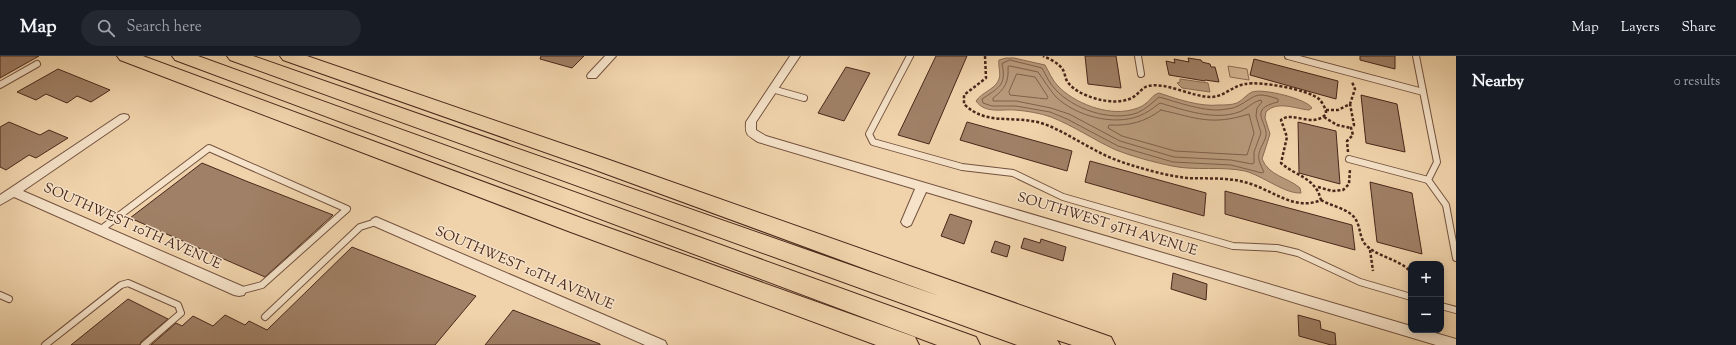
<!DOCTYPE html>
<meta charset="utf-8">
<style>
body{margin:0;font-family:"Sorts Mill Goudy",serif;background:#242831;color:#f1f3f6}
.controls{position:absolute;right:12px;bottom:12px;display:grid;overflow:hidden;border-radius:8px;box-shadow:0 2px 10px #0003}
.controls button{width:36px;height:36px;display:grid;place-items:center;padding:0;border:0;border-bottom:1px solid #363941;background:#171b24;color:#f1f3f6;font:20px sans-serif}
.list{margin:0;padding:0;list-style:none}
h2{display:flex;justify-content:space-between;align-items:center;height:52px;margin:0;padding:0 16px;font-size:17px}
h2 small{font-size:13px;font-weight:400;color:#9ea1a6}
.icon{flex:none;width:22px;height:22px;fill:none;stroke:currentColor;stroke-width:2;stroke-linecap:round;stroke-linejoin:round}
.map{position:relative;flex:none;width:1456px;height:289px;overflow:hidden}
header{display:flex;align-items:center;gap:24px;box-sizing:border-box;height:56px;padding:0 20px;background:#171b24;border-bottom:1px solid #363941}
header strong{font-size:19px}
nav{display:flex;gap:22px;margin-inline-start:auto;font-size:14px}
.search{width:280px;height:36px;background:#242831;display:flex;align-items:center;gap:10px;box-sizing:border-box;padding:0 14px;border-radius:22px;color:#9ea1a6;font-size:15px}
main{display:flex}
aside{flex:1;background:#171b24}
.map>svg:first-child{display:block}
.green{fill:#d4b693;stroke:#8e6e57}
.water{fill:#b7997a;stroke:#8b6b54}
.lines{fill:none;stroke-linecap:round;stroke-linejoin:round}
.shore{stroke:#80604a;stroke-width:1}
.building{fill:#a08066;stroke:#49271b}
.lane-casing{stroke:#73523f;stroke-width:8}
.street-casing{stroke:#73523f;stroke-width:2}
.highway-casing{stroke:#49271b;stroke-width:2}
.path{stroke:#49271b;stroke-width:2.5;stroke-dasharray:3 2;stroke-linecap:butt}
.lane{stroke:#f5e2c8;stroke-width:6}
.street{fill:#f5e2c8;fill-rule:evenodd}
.highway{fill:#f0d3ab;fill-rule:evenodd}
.labels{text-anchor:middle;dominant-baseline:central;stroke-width:3;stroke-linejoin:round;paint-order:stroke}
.street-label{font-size:14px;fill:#49271b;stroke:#f5e2c8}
</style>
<header>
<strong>Map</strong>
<div class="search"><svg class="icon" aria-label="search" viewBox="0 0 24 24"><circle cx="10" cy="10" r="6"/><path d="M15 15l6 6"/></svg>Search here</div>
<nav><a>Map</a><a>Layers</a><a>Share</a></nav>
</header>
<main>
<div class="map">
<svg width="1456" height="289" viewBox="0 0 1456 289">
<rect width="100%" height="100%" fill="#f0d3ab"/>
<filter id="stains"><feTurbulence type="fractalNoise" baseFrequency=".005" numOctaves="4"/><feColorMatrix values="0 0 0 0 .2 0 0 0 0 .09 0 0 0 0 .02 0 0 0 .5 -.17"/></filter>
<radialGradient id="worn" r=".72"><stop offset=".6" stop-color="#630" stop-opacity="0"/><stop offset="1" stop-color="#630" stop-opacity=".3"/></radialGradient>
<polygon class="green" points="1228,10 1247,13 1249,24 1230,21"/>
<g class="water">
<path d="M1006 2H1014L1045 9C1049 16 1052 24 1058 30 1074 47 1107 60 1131 54 1135 53 1142 51 1145 48 1151 44 1152 39 1159 37 1177 43 1200 51 1219 49 1224 49 1232 49 1237 47 1243 44 1247 38 1252 36 1263 32 1307 43 1312 52L1309 54C1296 53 1277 44 1266 56L1265 62 1270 78 1262 103C1269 120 1287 121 1300 132L1301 137C1285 138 1263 120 1245 115 1221 110 1196 115 1172 110 1153 106 1134 101 1116 94 1094 84 1074 70 1051 61 1040 57 1027 55 1015 54 1002 53 985 58 976 45 982 36 996 33 999 23 1001 17 998 10 999 4Z"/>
<polygon points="1180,23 1208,27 1210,36 1182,32 1177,27 1180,26"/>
</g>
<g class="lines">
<g class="shore">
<path d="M1010 4 1042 12C1046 19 1049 27 1055 33 1073 53 1110 66 1137 57 1146 53 1152 47 1159 41 1177 46 1202 55 1220 54 1225 53 1233 53 1238 50 1257 40 1254 35 1278 43V46C1247 53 1268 66 1266 80 1264 88 1257 95 1259 104 1260 108 1262 112 1264 116L1262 117 1231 109 1173 106 1118 90 1067 63 1050 56 1016 50H992L983 47 982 43C998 32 1007 30 1002 8Z"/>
<path d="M1010 10 1038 16C1044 24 1049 33 1056 41 1076 60 1113 70 1139 60 1147 57 1153 52 1160 47 1184 54 1215 65 1239 56 1247 53 1252 46 1261 44L1262 46 1257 52 1256 60 1261 77 1254 96V107L1252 108 1231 104 1174 101 1120 85 1069 58 1051 52 1016 45H993V42C1005 33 1009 26 1008 11Z"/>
<polygon points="1017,18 1035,21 1048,41 1047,43 1010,39 1009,36"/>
<path d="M1161 54C1197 62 1211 70 1249 58L1254 77 1247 99 1175 95 1122 80 1108 72 1109 69C1129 70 1145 66 1161 54Z"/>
</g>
</g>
<g class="building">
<polygon points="0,0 39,0 0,22"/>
<polygon points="541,0 584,0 572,12 540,3"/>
<polygon points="936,0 967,0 929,88 898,79"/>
<polygon points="1085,0 1116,0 1121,32 1088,28"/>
<polygon points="1360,0 1395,0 1395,13 1360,4"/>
<polygon points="1188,2 1201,4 1202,6 1210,8 1211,11 1215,11 1219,26 1205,24 1205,25 1169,19 1166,5 1175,7 1174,3 1189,6"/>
<polygon points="1254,3 1338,25 1336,43 1250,19"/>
<polygon points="846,11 870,17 844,65 818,57"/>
<polygon points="58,13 110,34 91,46 77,40 67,47 46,38 36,44 17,36"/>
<polygon points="1361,39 1397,48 1405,96 1366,87"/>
<polygon points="9,66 40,79 49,74 68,82 36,102 29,99 6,114 0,111 0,71"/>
<polygon points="967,66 1072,95 1067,115 960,84"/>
<polygon points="1298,66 1336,75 1340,128 1299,117"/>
<polygon points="1090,105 1206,137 1204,160 1085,126"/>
<polygon points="202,107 246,125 333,159 265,221 130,162"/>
<polygon points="1370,126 1412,137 1422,198 1377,186"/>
<polygon points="1225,135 1352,169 1355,194 1225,158"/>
<polygon points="950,158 972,165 964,188 941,180"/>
<polygon points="1024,182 1040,187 1041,183 1066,191 1063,205 1021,192"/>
<polygon points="995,185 1010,190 1007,201 991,196"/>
<polygon points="352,191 476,240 435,289 151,289 176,267 182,270 193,260 213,270 225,259 245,269 249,265 267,274"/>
<polygon points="1173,217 1207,228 1206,244 1171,233"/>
<polygon points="128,243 168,263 141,286 140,289 71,289"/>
<polygon points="513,254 600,288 600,289 485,289"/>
<polygon points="1298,259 1320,265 1321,273 1335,277 1336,289 1331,289 1299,280"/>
</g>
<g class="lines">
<defs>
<g id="lane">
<polyline points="910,0 869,78 873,86 962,111 1013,117 1063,141 1233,190 1277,192 1298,197 1360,226 1411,241"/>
<polyline points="1138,0 1141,18"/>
<polyline points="1288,0 1423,36"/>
<polyline points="1416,0 1437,106 1428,124 1446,149 1456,202"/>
<polyline points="0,29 37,8"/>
<polyline points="772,33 804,42"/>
<polyline points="1349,103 1428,124"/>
<polyline points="100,174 209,92 347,153 262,229 239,235"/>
<polyline points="0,239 9,243"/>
<polyline points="1441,250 1456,254"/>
<polyline points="265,261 360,171 376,166"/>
<polyline points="45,289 121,229 128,227 178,249 181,257 144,289"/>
</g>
<g id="street">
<polygon points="605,0 616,0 596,22 588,22 587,20 588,18"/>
<path d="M790 0H800L756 66V74L766 80 1411 270V274H1425L1456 283V289H1436L926 136 911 169 907 171 903 169 901 166 915 133 758 86C747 79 745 79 746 66Z"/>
<polygon points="124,58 128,59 129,61 128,63 23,135 244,231 246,235 244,239 239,240 234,239 14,141 0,149 0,139 120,59"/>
<polygon points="376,161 665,285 667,289 645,289 372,169 370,166 372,163"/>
</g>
<g id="highway">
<polygon points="117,0 143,0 584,163 915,281 919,289 876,289 568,175 120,4"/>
<polygon points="172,0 198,0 976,281 980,289 937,289 175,4"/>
<polygon points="227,0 253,0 939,240 590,112 283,4 280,0 307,0 604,102 1111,281 1115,289 1072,289 1057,284 1060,289 1017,289 230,4"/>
</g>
</defs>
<use href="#lane" class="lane-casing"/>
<use href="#street" class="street-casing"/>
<use href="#highway" class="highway-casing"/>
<g class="path">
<path d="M985 0 986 22 964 39V48C986 70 1013 59 1041 67 1060 73 1077 85 1095 94 1107 101 1121 106 1134 110 1151 115 1169 120 1187 122 1206 123 1226 121 1244 126 1271 132 1293 156 1321 144 1315 121 1297 121 1281 107L1287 81 1281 64C1293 54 1312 73 1326 58V56C1325 51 1322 46 1319 43 1307 33 1260 25 1245 28 1232 30 1224 41 1211 41 1192 41 1167 26 1148 30 1143 31 1140 36 1136 39 1127 47 1112 46 1101 44 1089 41 1074 36 1067 25 1065 22 1065 17 1063 14 1059 7 1050 3 1043 0"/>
<polyline points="1326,54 1338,54 1350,48 1355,33 1352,26"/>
<polyline points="1324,61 1337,69 1351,72"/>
<polyline points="1348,96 1347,85 1353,79 1351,72 1354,69 1350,48"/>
<polyline points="1318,131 1332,135 1343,134 1349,128 1350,113"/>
<path d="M1321 144C1331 150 1346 152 1354 161 1362 171 1358 183 1368 191 1381 202 1399 203 1411 216"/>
<polyline points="1370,194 1373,215"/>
</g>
<use href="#lane" class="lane"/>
<use href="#street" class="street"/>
<use href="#highway" class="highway"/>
</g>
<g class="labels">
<g class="street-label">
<text transform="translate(1107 169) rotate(17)">SOUTHWEST 9TH AVENUE</text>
<text transform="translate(132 171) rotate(24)">SOUTHWEST 10TH AVENUE</text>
<text transform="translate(524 213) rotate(23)">SOUTHWEST 10TH AVENUE</text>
</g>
</g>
<rect width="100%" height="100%" filter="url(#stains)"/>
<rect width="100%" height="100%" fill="url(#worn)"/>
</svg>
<div class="controls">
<button>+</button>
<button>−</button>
</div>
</div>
<aside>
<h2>Nearby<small>0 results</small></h2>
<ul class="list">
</ul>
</aside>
</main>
